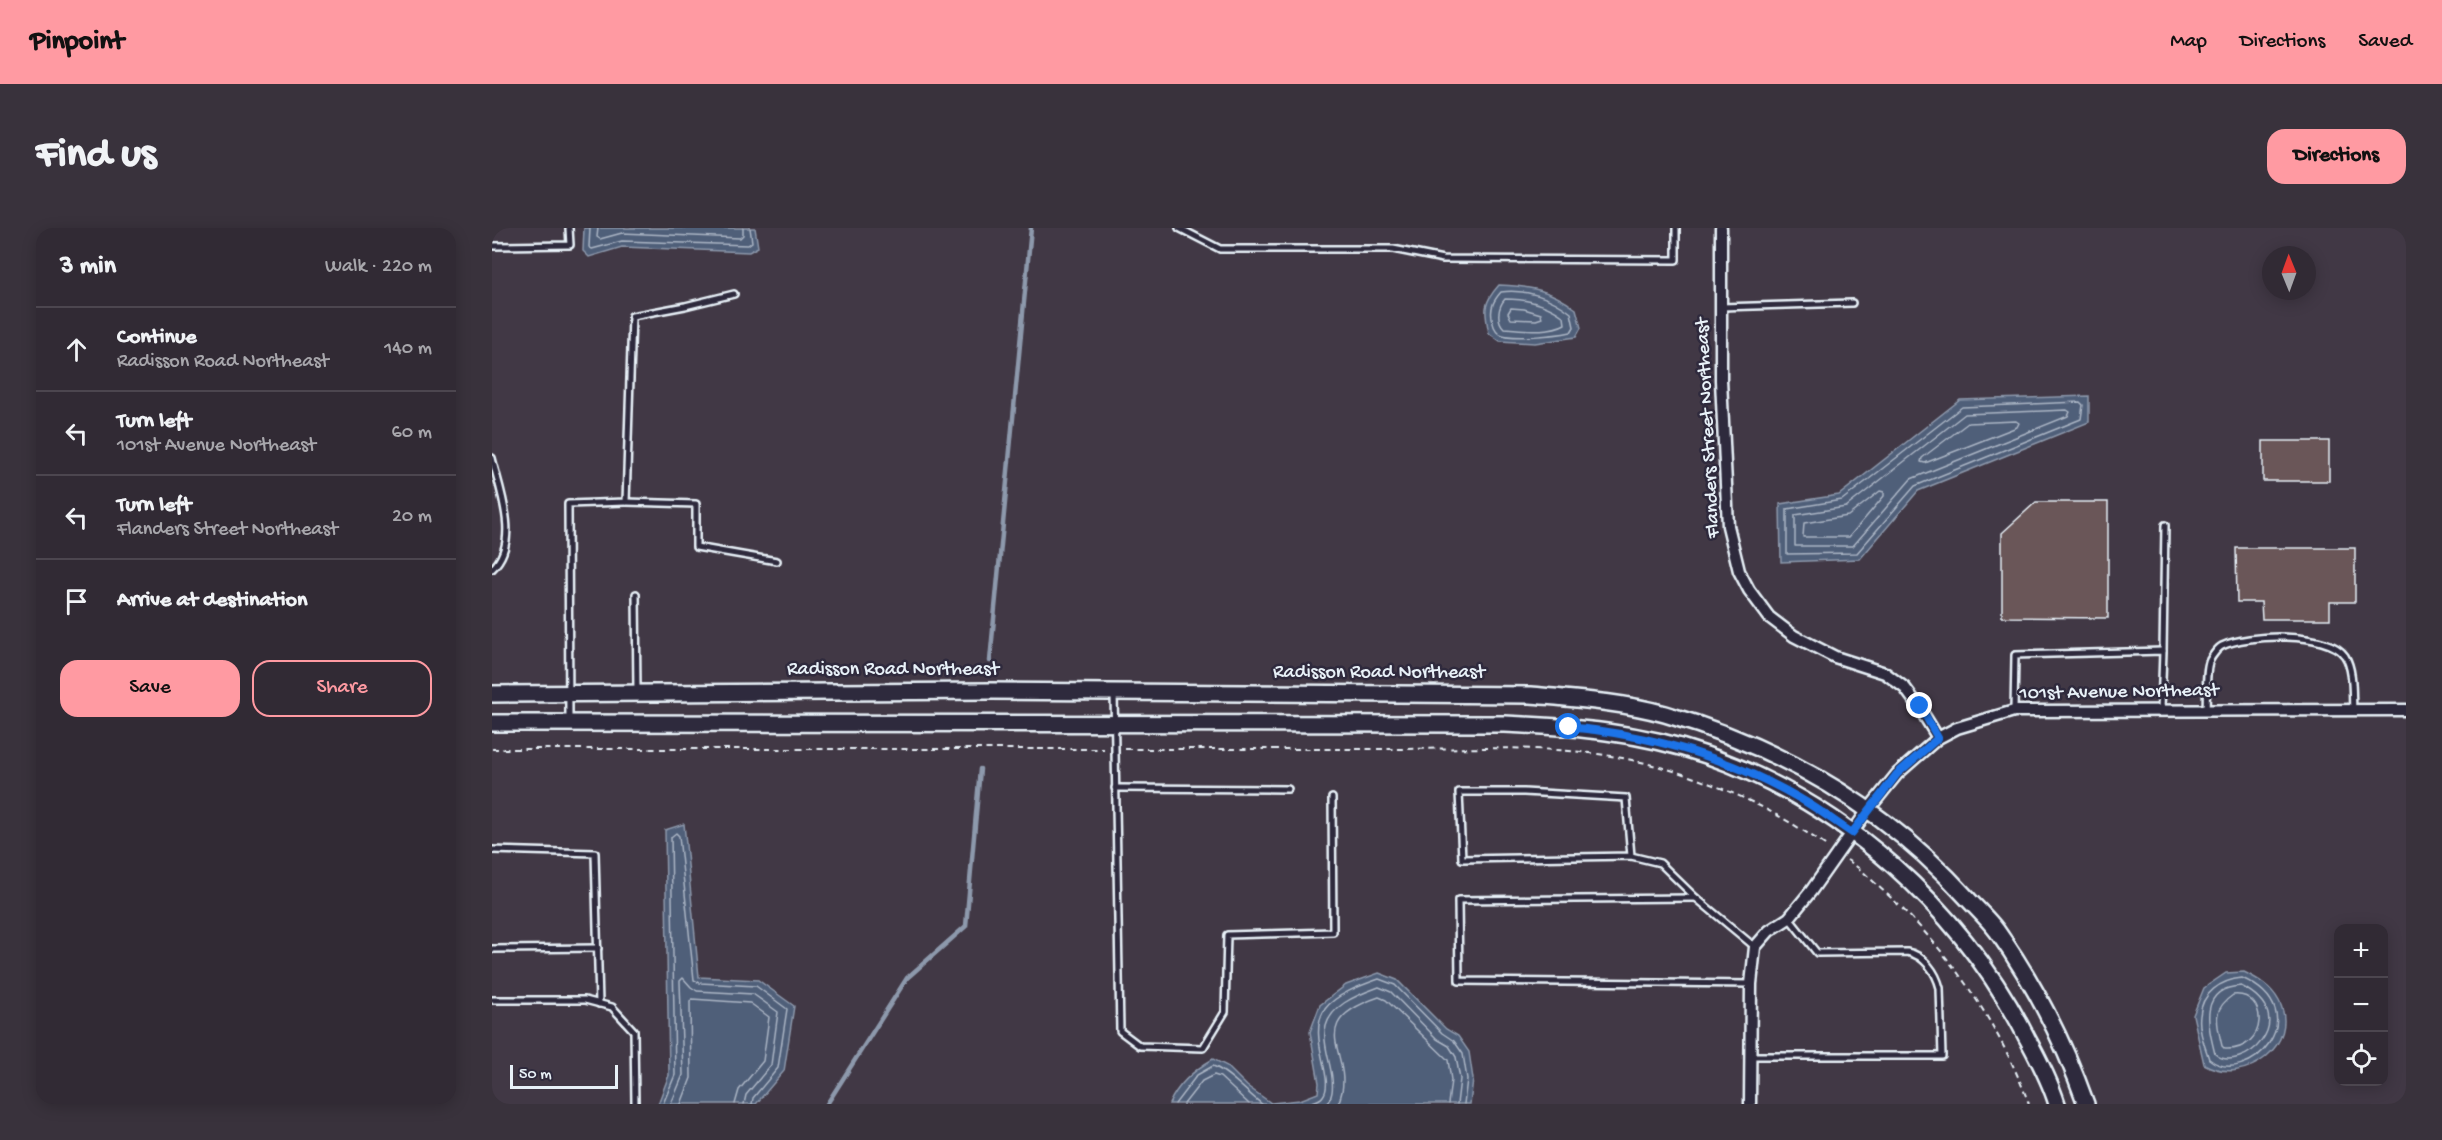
<!DOCTYPE html>
<meta charset="utf-8">
<style>
body{margin:0;font-family:"Gochi Hand",sans-serif;background:#39323c;color:#f1f3f6}
.controls{position:absolute;right:18px;bottom:18px;display:grid;overflow:hidden;border-radius:12px;box-shadow:0 3px 15px #0003}
.controls button{width:54px;height:54px;display:grid;place-items:center;padding:0;border:0;border-bottom:2px solid #4c464f;background:#312a34;color:#f1f3f6;font:30px sans-serif}
.compass{position:absolute;left:1770px;top:18px;width:54px;height:54px;border-radius:50%;background:#312a34;box-shadow:0 3px 15px #0003;rotate:359deg}
.scale{position:absolute;left:18px;bottom:15px;width:108px;box-sizing:border-box;padding-left:6px;border:3px solid #e8f1f8;border-top:0;font-size:16px;line-height:21px;white-space:nowrap;color:#e8f1f8;-webkit-text-stroke:4px #2f2a3d;paint-order:stroke}
.stop{position:absolute;width:18px;height:18px;margin:-14px;border:4px solid #1a73e8;border-radius:50%;background:#fff}
.stop.end{background:#1a73e8;border-color:#fff;box-shadow:0 2px 6px #0008}
.list{margin:0;padding:0;list-style:none}
h2{display:flex;justify-content:space-between;align-items:center;height:78px;margin:0;padding:0 24px;font-size:26px}
h2 small{font-size:20px;font-weight:400;color:#a8a7ac}
.list li{display:grid;grid-template-columns:39px 1fr auto;gap:18px;align-items:center;box-sizing:border-box;height:84px;padding:0 24px;border-top:2px solid #4c464f}
.list b{display:block;font-size:22px;white-space:nowrap}
.list p{margin:0;font-size:20px;white-space:nowrap;color:#a8a7ac}
.list em{font-size:20px;font-style:normal;color:#a8a7ac}
.actions{display:flex;gap:12px;padding:18px 24px}
.actions a{flex:1;padding:14px 0;border:2px solid #ff9aa2;border-radius:18px;text-align:center;font-size:21px;color:#ff9aa2}
.actions .main{background:#ff9aa2;color:#111}
.icon{flex:none;width:33px;height:33px;fill:none;stroke:currentColor;stroke-width:2;stroke-linecap:round;stroke-linejoin:round}
.map{position:relative;flex:none;width:1914px;height:876px;overflow:hidden;border-radius:18px}
header{display:flex;align-items:center;gap:36px;box-sizing:border-box;height:84px;padding:0 30px;background:#ff9aa2;color:#111}
header strong{font-size:28px}
nav{display:flex;gap:33px;margin-inline-start:auto;font-size:21px}
.intro{display:flex;align-items:center;justify-content:space-between;box-sizing:border-box;height:144px;padding:0 36px}
h1{margin:0;font-size:42px}
.button{padding:15px 27px;border-radius:18px;background:#ff9aa2;color:#111;font-size:21px;font-weight:700}
main{display:flex;gap:36px;padding:0 36px}
aside{flex:1;background:#312a34;border-radius:18px;box-shadow:0 3px 15px #0003}
.map>svg:first-child{display:block}
.water{fill:#505e79;stroke:#8d99ac;stroke-width:1.5}
.lines{fill:none;stroke-linecap:round;stroke-linejoin:round}
.shore{stroke:#abb6c5;stroke-width:1.5}
.stream{stroke:#8d99ac;stroke-width:4.5}
.building{fill:#6b5759;stroke:#e8f1f8;stroke-width:1.5}
.service-casing{stroke:#e8f1f8;stroke-width:10}
.minor-casing{stroke:#e8f1f8;stroke-width:15}
.secondary-casing{stroke:#e8f1f8;stroke-width:20}
.path{stroke:#e8f1f8;stroke-width:2;stroke-dasharray:6 4.5;stroke-linecap:butt}
.service{stroke:#2f2a3d;stroke-width:5}
.minor{stroke:#2f2a3d;stroke-width:10}
.secondary{stroke:#2f2a3d;stroke-width:15}
.route{stroke:#1a73e8;stroke-width:8}
.labels{text-anchor:middle;dominant-baseline:central;stroke-width:5;stroke-linejoin:round;paint-order:stroke}
.street-label{font-size:20px;fill:#e8f1f8;stroke:#2f2a3d}
</style>
<header>
<strong>Pinpoint</strong>
<nav><a>Map</a><a>Directions</a><a>Saved</a></nav>
</header>
<div class="intro"><h1>Find us</h1><a class="button">Directions</a></div>
<main>
<aside>
<h2>3 min<small>Walk · 220 m</small></h2>
<ul class="list">
<li><svg class="icon" aria-label="ahead" viewBox="0 0 24 24"><path d="M12 20V5M6 11l6-6 6 6"/></svg><div><b>Continue</b><p>Radisson Road Northeast</p></div><em>140 m</em></li>
<li><svg class="icon" aria-label="left" viewBox="0 0 24 24"><path d="M17 20v-9H6M10 6l-5 5 5 5"/></svg><div><b>Turn left</b><p>101st Avenue Northeast</p></div><em>60 m</em></li>
<li><svg class="icon" aria-label="left" viewBox="0 0 24 24"><path d="M17 20v-9H6M10 6l-5 5 5 5"/></svg><div><b>Turn left</b><p>Flanders Street Northeast</p></div><em>20 m</em></li>
<li><svg class="icon" aria-label="arrive" viewBox="0 0 24 24"><path d="M6 21V4h12l-3 4 3 4H6"/></svg><div><b>Arrive at destination</b></div></li>
</ul>
<div class="actions"><a class="main">Save</a><a>Share</a></div>
</aside>
<div class="map">
<svg width="1914" height="876" viewBox="0 0 1914 876">
<rect width="100%" height="100%" fill="#413845"/>
<filter id="ink" filterUnits="userSpaceOnUse"><feTurbulence type="fractalNoise" baseFrequency=".0167" numOctaves="2"/><feDisplacementMap in="SourceGraphic" scale="12" xChannelSelector="R" yChannelSelector="G"/><feConvolveMatrix kernelMatrix="1 2 1 2 8 2 1 2 1" color-interpolation-filters="sRGB"/></filter>
<g filter="url(#ink)">
<g class="water">
<polygon points="92,0 263,0 266,19 257,24 130,19 97,29 91,23"/>
<path d="M1007 57C1038 58 1059 62 1084 81L1089 100 1084 109 1043 115 1008 113 997 105C992 82 991 75 1007 57Z"/>
<polygon points="1597,168 1597,194 1426,263 1368,331 1289,334 1288,276 1347,267 1468,172"/>
<polygon points="192,596 207,749 266,752 302,778 292,843 264,876 166,876 177,847 173,602"/>
<path d="M1752 744C1766 751 1779 758 1787 773 1809 815 1754 860 1712 836L1701 787 1712 760 1734 745Z"/>
<path d="M887 745 905 752 954 801 966 808 977 824 981 851 978 876H677C686 856 702 842 721 831L735 838 755 858 779 875 808 872 826 865 827 855 818 804 828 777 854 757Z"/>
</g>
<g class="lines">
<g class="shore">
<polyline points="98,0 97,19 100,21 130,13 256,17 260,14 258,0"/>
<polyline points="106,0 105,9 108,11 130,5 248,10 251,7 251,0"/>
<path d="M1009 64C1034 61 1059 69 1079 85L1082 99 1079 104C1065 107 1020 112 1008 106 1002 102 1001 96 1000 90 998 79 1002 72 1009 64Z"/>
<path d="M1013 71C1035 71 1055 76 1072 89L1073 96C1057 105 1031 101 1012 100 1004 92 1006 79 1013 71Z"/>
<polygon points="1019,80 1032,81 1049,86 1050,90 1044,92 1019,91 1016,85"/>
<polygon points="1588,174 1591,177 1589,191 1423,258 1365,325 1295,326 1295,281 1350,272 1470,179"/>
<polygon points="1575,182 1578,184 1576,188 1419,251 1361,318 1303,318 1303,287 1354,279 1473,186"/>
<polygon points="1524,193 1527,195 1525,199 1433,235 1429,234 1430,230 1476,195"/>
<polygon points="1388,263 1392,264 1392,268 1357,309 1311,309 1312,295 1356,288"/>
<path d="M1750 750C1828 785 1755 862 1717 831 1713 818 1706 802 1708 788 1709 765 1729 752 1750 750Z"/>
<path d="M1749 758C1814 791 1748 848 1723 826 1716 798 1706 760 1749 758Z"/>
<path d="M1741 767C1777 763 1777 823 1733 821L1730 818C1725 795 1719 782 1741 767Z"/>
<polyline points="171,876 183,847 179,609 184,605 187,608 202,752 208,755 264,758 295,781 286,840 261,870 260,876"/>
<polyline points="179,876 191,847 188,753 191,750 199,759 205,763 261,766 286,784 279,837 254,867 252,876"/>
<polyline points="189,876 199,850 198,774 200,771 258,775 277,789 271,833 247,862 243,876"/>
<path d="M683 876 705 847 721 838C737 844 755 865 770 876"/>
<polyline points="692,876 710,853 722,847 728,849 757,876"/>
<path d="M814 876C819 874 828 873 831 868 844 851 814 808 833 781 844 766 870 757 887 751L903 757 950 805 962 813 971 826 975 851 972 876"/>
<path d="M834 876C841 869 841 860 840 850 839 837 831 816 833 804 835 778 865 767 887 759L899 764 945 811 957 818 964 829 968 851 965 876"/>
<path d="M846 876C868 827 805 797 887 769L894 772 956 832 959 852 956 876"/>
</g>
<g class="stream">
<polyline points="498,433 539,0"/>
<polyline points="335,876 415,750 474,698 488,541"/>
</g>
</g>
<g class="building">
<rect x="1771" y="213" width="66" height="40"/>
<polygon points="1544,274 1616,274 1616,390 1510,389 1510,305"/>
<polygon points="1744,320 1863,320 1863,374 1838,374 1838,391 1770,391 1769,374 1745,374"/>
</g>
<g class="lines">
<defs>
<g id="service">
<polyline points="687,0 728,21 901,21 951,31 1184,32 1184,0"/>
<polyline points="0,18 78,17 77,0"/>
<polyline points="1229,79 1360,75"/>
<path d="M0 230C8 263 29 314 0 341"/>
<polyline points="134,274 204,276 204,319 285,333"/>
<polyline points="144,366 145,463"/>
<polyline points="1671,423 1673,297"/>
<polyline points="622,465 628,803 648,818 711,820 733,784 735,707 841,704 840,570"/>
<path d="M1714 482C1715 470 1713 441 1718 432 1720 428 1726 420 1730 418 1755 406 1836 403 1853 428 1862 442 1860 466 1861 482"/>
<polyline points="1522,483 1523,427 1671,423 1669,482"/>
<polyline points="77,493 76,276 134,274 140,88 193,78 242,66"/>
<polyline points="623,560 796,561"/>
<polyline points="0,622 103,625 107,776"/>
<polyline points="1139,628 970,631 967,564 1032,564 1134,570 1139,628 1168,635 1204,670 1263,719"/>
<polyline points="1204,670 966,672 967,753 1259,756"/>
<polyline points="0,721 106,720"/>
<polyline points="0,772 93,772 120,779 142,803 143,876"/>
<path d="M1258 828H1450L1448 760C1444 744 1432 727 1415 724L1325 725 1297 690"/>
</g>
<g id="minor">
<polyline points="1229,0 1229,152 1236,298 1247,343 1257,362 1277,389 1302,408 1343,429 1393,445 1413,460 1427,479 1446,510"/>
<polyline points="1258,876 1259,756 1263,719 1277,703 1297,690 1319,663 1376,582 1405,546 1446,510 1465,500 1522,483 1914,482"/>
</g>
<g id="secondary">
<path d="M0 466 499 463 1039 467C1083 471 1130 474 1173 486 1290 520 1393 579 1475 670 1485 681 1496 691 1505 703 1542 755 1573 817 1594 876"/>
<path d="M0 495 1013 496C1082 499 1148 504 1214 527 1352 575 1469 680 1535 810 1547 832 1558 853 1565 876"/>
</g>
</defs>
<use href="#service" class="service-casing"/>
<use href="#minor" class="minor-casing"/>
<use href="#secondary" class="secondary-casing"/>
<g class="path">
<polyline points="0,521 612,521"/>
<path d="M633 521C721 521 809 521 897 521 966 521 1037 517 1106 526 1187 537 1269 572 1336 619"/>
<path d="M1355 632C1370 641 1381 654 1394 665 1457 723 1507 795 1537 876"/>
</g>
<use href="#service" class="service"/>
<use href="#minor" class="minor"/>
<use href="#secondary" class="secondary"/>
</g>
</g>
<g class="lines" filter="url(#ink)">
<path class="route" d="M1077 499C1157 507 1236 529 1307 570 1325 580 1342 593 1360 605L1405 546 1446 510 1428 478"/>
</g>
<g class="labels">
<g class="street-label">
<text transform="translate(1217 200) rotate(-93)">Flanders Street Northeast</text>
<text x="401" y="442">Radisson Road Northeast</text>
<text x="887" y="445">Radisson Road Northeast</text>
<text transform="translate(1627 465) rotate(-1)">101st Avenue Northeast</text>
</g>
</g>
</svg>
<div class="controls">
<button>+</button>
<button>−</button>
<button><svg class="icon" aria-label="locate" viewBox="0 0 24 24"><circle cx="12" cy="12" r="6"/><path d="M12 2v4M12 18v4M2 12h4M18 12h4"/></svg></button>
</div>
<svg class="compass" viewBox="-18 -18 36 36"><path d="M0-13l5 13h-10z" fill="#e53935"/><path d="M0 13l5-13h-10z" fill="#a8a7ac"/></svg>
<div class="scale">50 m</div>
<div class="stop" style="left:1077px;top:499px"></div>
<div class="stop end" style="left:1428px;top:478px"></div>
</div>
</main>
